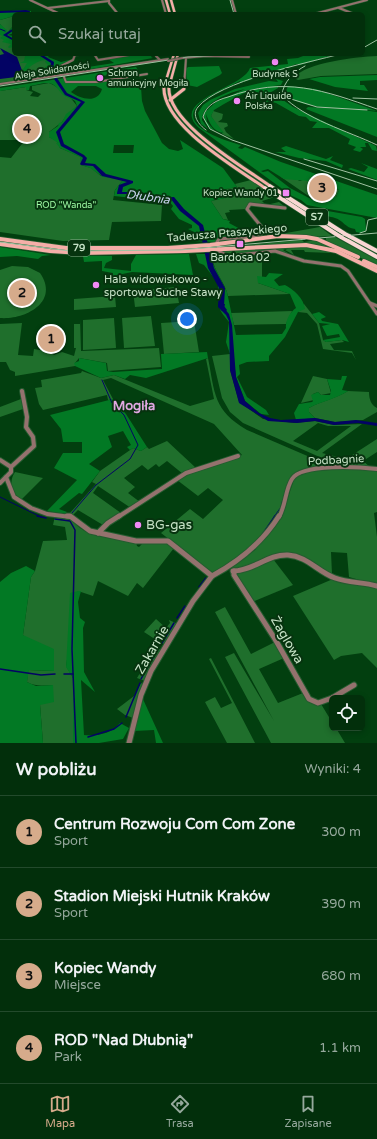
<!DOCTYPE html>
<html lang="pl">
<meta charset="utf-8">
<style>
body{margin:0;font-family:"Varela Round",sans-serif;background:#103b19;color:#f1f3f6}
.controls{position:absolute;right:12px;bottom:12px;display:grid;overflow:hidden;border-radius:6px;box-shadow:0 2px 6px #0003}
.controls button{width:36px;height:36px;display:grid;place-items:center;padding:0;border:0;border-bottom:1px solid #234a2c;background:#022f0b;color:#f1f3f6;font:20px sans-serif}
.you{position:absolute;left:187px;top:319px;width:14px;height:14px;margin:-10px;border:3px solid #fff;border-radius:50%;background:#1a73e8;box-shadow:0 0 0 6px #1a73e833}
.badge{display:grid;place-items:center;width:26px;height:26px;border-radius:50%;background:#d6ab8b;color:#111;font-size:13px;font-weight:700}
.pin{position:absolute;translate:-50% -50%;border:2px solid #fff;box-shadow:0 1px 4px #0006}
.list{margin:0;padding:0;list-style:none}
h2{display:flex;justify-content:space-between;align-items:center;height:52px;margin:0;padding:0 16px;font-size:17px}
h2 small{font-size:13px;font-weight:400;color:#96a99d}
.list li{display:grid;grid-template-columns:26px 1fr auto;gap:12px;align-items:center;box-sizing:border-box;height:72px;padding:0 16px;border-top:1px solid #234a2c}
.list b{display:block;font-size:15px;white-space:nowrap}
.list p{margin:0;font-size:13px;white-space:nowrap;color:#96a99d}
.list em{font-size:13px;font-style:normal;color:#96a99d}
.icon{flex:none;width:22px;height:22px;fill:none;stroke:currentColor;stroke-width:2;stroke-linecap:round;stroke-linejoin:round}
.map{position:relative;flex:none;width:377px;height:743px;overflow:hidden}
.search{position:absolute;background:#022f0b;box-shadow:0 2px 6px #0003;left:12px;right:12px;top:12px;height:44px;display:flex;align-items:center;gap:10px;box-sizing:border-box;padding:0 14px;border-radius:6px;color:#96a99d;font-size:15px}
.sheet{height:340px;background:#022f0b}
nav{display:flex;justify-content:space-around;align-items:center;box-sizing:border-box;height:56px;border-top:1px solid #234a2c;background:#022f0b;font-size:11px;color:#96a99d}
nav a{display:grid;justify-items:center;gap:2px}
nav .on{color:#d6ab8b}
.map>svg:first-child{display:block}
.green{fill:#1f6f2c;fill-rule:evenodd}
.forest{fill:#027924;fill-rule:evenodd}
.water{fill:#030364}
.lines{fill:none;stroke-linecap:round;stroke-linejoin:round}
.stream-far1{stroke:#030364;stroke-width:1}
.stream{stroke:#030364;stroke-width:1.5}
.river{fill:#030364;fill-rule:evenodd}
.minor-far4-casing{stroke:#255c30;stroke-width:3}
.minor-far3-casing{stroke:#255c30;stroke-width:4}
.minor-far2-casing{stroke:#255c30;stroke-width:4.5}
.minor-far1-casing{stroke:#255c30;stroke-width:6}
.minor-casing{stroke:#255c30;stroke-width:7}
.major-far2-casing{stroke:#255c30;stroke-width:3.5}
.major-far1-casing{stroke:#255c30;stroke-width:4.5}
.major-casing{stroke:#255c30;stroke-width:5.5}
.highway-far1-casing{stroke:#255c30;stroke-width:5}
.highway-casing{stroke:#255c30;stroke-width:5.5}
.minor-far4{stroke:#94726e;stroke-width:2}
.minor-far3{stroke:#94726e;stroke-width:2.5}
.minor-far2{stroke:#94726e;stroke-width:3}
.minor-far1{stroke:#94726e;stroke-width:4}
.minor{stroke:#94726e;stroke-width:5}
.major-far2{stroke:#f5afa8;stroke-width:2.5}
.major-far1{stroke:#f5afa8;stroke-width:3}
.major{stroke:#f5afa8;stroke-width:4}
.highway-far1{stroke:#f9d7d3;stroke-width:3.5}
.highway{stroke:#f9d7d3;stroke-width:4}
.tram{stroke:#a1c3a3;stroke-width:1}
.rail{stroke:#a1c3a3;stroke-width:1}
.minor-bridge-casing{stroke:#255c30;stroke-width:3;stroke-linecap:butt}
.major-bridge-casing{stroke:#255c30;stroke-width:5.5;stroke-linecap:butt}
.highway-bridge-casing{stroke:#255c30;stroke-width:5.5;stroke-linecap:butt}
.minor-bridge{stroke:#94726e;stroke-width:2}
.major-bridge{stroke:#f5afa8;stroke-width:4}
.highway-bridge{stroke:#f9d7d3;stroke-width:4}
.poi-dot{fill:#f18af5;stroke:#07330f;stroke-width:1.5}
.labels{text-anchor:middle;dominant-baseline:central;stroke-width:4;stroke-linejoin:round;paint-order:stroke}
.far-street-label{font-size:9px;fill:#c6e2c6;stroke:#07330f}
.far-poi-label{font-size:9px;fill:#c6e2c6;stroke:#07330f;text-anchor:start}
.far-park-label{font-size:9px;fill:#a0fda6;stroke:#07330f}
.shield{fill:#07330f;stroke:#8dae8f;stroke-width:1}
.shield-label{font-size:10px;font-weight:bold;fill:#c6e2c6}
.street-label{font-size:11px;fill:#c6e2c6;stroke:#07330f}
.poi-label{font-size:11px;fill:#c6e2c6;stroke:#07330f}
.water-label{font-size:12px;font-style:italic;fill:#c8d4ed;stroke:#07330f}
.quarter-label{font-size:13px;font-weight:bold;fill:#e0a8e1;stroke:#07330f}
.near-poi-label{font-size:13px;fill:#c6e2c6;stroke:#07330f;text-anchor:start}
.near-street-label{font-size:13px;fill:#c6e2c6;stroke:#07330f}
</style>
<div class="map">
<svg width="377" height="743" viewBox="0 0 377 743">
<rect width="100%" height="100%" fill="#023f0f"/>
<g class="green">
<polygon points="14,16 14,25 5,35 14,40 14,54 37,54 48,59 55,75 0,84 0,29 4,29 0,24 0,20"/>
<path d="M377 56V74L321 76 298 80 294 78C306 62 357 57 377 56Z"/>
<path d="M49 83C59 87 72 98 77 106L66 116 62 122 49 132V137L57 141 60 148 81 157V165L91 168 101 176 123 180 115 190 113 200 162 205 161 221 112 222 109 240 63 241 0 232V157L11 158 25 140H0V91L26 87V90L33 92 30 96 38 97 41 94 32 90V86Z"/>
<polygon points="213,111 223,114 222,119 218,122 227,123 228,126 224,128 226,132 234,139 222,134 223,132 219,129 211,116"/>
<polygon points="281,177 293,178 300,181 310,177 326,183 324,184 330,189 328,191 331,192 334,188 339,190 336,197 326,196 327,201 318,201 310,197"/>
<path d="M251 180 275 197 262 201 266 205 279 202 285 207C273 206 259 201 248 204L246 209 229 210 230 212 225 213 228 220 223 219 211 201 229 197 219 190 237 187 235 184Z"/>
<polygon points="320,227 332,236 312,237 300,235 219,241 220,239 286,233"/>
<polygon points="335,237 377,260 377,266 326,241 326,238 319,238"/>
<polygon points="302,240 304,242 316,240 337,248 377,268 316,245 226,247"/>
<polygon points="301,246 333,252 333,253 305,252 304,250 291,250 294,255 285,250 289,248 283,250 291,255 274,250 229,254 222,251"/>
<path d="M218 252C226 261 253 254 265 255L262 258V277L258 283 290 294 228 296C225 282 214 272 212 257L209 256V253Z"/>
<path d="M12 266 28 267 40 273C60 302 25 320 0 318V270Z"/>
<polygon points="176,287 179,303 135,307 133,291"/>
<polygon points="115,296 116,307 74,310 74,299"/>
<polygon points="304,304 319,323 323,340 326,342 342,340 344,342 330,344 334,350 352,351 356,360 352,353 323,349 317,324 307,313 298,312"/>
<polygon points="292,311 286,324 234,325 231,313"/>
<polygon points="151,316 155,346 124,348 122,318"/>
<polygon points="114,318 116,348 83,350 83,320"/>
<polygon points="80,319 81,351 159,348 161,367 108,371 107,363 79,358 75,363 75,366 15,376 15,372 10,370 6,362 0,362 0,324 22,323 18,355 33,356 34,349 46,351 45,353 48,353 50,352 54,355 62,352 74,356 76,348 74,348 74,324 80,324"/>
<polygon points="194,321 199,352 164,354 161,323"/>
<path d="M230 354V370L239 402 263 419 294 423 315 421 334 425 362 424 322 453 346 459 377 439V452L363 461 370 467 340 466 243 423 230 412 222 398 212 356ZM318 423 328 426H351L317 451 293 441Z"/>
<path d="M208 358C215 393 213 410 247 430L333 467 297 472 294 475 282 508 256 546 214 574 161 533 190 509 203 519 223 500 208 488 198 496 177 480 186 474 242 455 214 424 111 378 103 380 113 399 108 400 107 395 43 410 39 404 35 388 42 387 41 380 81 373 82 371 101 378 114 375 190 406 214 399 206 359Z"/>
<polygon points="313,376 327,379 331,393 321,395 318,392 313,394 312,397 314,400 301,403"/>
<path d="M348 391 369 392C369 399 371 405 377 408V412L363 420 335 422 315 418 309 412V408C321 401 335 399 348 391Z"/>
<polygon points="21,399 23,409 0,417 0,407"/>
<polygon points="167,441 196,468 183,474 167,461 159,467 156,464 148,470 142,465 124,478 135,487 128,493 140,502 131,508 98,486 93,493 121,513 103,525 78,510 73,515 70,513 96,484 92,482 100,471 133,448 141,451 147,447 149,449"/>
<path d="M349 469 377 470V512L374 513 377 537V585L349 577 347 553 331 552 332 574C317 569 302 553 284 555 269 557 246 574 231 568L255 550 277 520 284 510 295 476 310 471Z"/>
<path d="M15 472 43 478 21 500C12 493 8 482 15 472Z"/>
<path d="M55 516C76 517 72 525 87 532 98 537 123 540 136 542L137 546 139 547 143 543 167 542 174 548 143 588 137 583 128 596 98 581 93 596 78 591 66 666 73 678V743H43L40 704 53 685C44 685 36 687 27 682L28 670 54 671 23 635 31 577 35 571 43 541 67 540 65 527 53 525Z"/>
<polygon points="273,559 293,585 252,602 236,576 237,572"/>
<polygon points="333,579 377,587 377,668 362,653 341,656 334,660 293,596"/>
<polygon points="225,607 251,654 275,642 284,658 259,669 278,703 303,693 310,702 321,704 332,722 332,728 336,728 345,743 271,743 225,657 234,653 274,721 215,612"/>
<polygon points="156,619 166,628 170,623 169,620 178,624 165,644 161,643 144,632"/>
<polygon points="156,646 161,650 145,681 137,678"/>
<polygon points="211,658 255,743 227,743 205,702 215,697 221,708 232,703 209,659"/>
<polygon points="141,683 143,684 133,718 125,715 117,709 134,696"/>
</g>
<g class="forest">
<polygon points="21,10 31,11 31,13 14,14 14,16 0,20 0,12"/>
<polygon points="0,24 7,30 6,32 9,31 14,25 14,33 8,35 14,36 14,47 9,48 8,47 11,44 2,42 4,40 0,38 3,36 0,35"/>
<path d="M21 54H50L48 57 61 62 73 59 55 68 59 74 21 79 19 77 27 76 36 73 40 75 46 73 41 71 48 65 45 62 46 60C38 60 30 66 26 71H22L27 63H20L24 61 25 56Z"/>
<polygon points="142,54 153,54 151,57 153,58 63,74 58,71 76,70 75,69 114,63 108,59"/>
<path d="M308 54H341L300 65 296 64 285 69 240 83V81C227 88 210 94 199 104 176 126 227 141 241 145L238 148 242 149 245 147 281 162 377 195V218L307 205 301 200 305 198 301 200 292 196 199 128C168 100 244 88 250 68L288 64 287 59 298 58ZM268 169 284 179 308 181 310 177 312 180 316 181 318 179 326 182 323 184 330 189 325 193 327 194 331 192 335 187 339 190 336 197 326 196 327 201H318L311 199 290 188 268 171 263 172 261 171Z"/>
<polygon points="219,66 222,73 220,75 197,87 187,85 186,69 188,67"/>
<path d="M136 67 138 70 102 76 109 84 137 82 133 87H141L142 101 145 111 162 143 169 149 178 151 183 149 180 140 223 168 237 187 220 190 230 197 211 201 223 219 230 221 229 223 244 231 248 236 222 237 215 242 192 241 189 238 194 237V232L188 229 192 228V225L179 219 171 209 173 206 168 200 162 201 114 196 115 190 123 180 103 177 90 168 81 165 80 157 60 148 56 143H58L49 137V132L58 126 59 123 62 122 66 114 77 106 75 101C71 98 64 97 61 93 51 79 47 83 30 86L29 90H26V87L0 91V88ZM78 86H96L102 89C98 104 80 99 71 92ZM114 145H134L133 153H113Z"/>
<polygon points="377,75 377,80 360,81 360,85 364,85 368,91 335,87 309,79 320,77"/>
<path d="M276 79 283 81 281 85 273 86H278V88L268 94V96L260 95 255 91 244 93 224 104 214 110 211 116 224 133C213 132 209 122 206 114L207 122 215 131C208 128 203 122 204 113L216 102 245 89C230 92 202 102 202 120L208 129 201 124 198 113 203 105 210 100 235 89 269 81 278 82Z"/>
<path d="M288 86 316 89 377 111C358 108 292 112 286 91Z"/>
<polygon points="281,92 283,100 293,107 376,146 377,151 372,150 368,143 365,143 366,147 360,147 363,149 360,152 353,150 356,147 348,144 350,139 329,128 312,128 317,122 310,121 306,117 299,116 276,103 268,101 266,104 262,103"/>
<polygon points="308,107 363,110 377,112 377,137 306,109"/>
<polygon points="286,146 326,159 333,156 330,160 343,165 342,168 326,161 299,158 275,152 286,152 281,148"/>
<polygon points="361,163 377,169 377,180 348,169 351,168 364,172 368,167"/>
<path d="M322 210 362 217 365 219 366 230 361 233 356 232 355 229C345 228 343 220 335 218 329 216 325 217 322 210Z"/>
<polygon points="0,247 51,255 42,256 38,259 17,256 0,257"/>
<polygon points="189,254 193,275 132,272 113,276 113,273 102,271 102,261 84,262 83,256 112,256 112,260 106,263 104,268 131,271 131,264 136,255"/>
<path d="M196 254H206L212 257 213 264 227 292 236 335 282 334 286 328C285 321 290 312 296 308L290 294 258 283 257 276 266 277 269 273 283 274 274 280 279 286 285 285C293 289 304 298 305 309L298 312 285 337 269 356V361L247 362 239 365 240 374 237 377 247 397 266 410 269 415 261 414 245 401 236 377 233 354H230L226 342 229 322C222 313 218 310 219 299L214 296 220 293 218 287V283L204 265 199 263Z"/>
<polygon points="319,312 326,317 321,319 322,321 338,324 349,342 342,340 326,342 323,340 340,337 339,334 327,336 322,326 330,324 319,323 312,314"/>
<polygon points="207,352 208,358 146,378 130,375 125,379 114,375 101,378 75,366 74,363 79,361 79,358 106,363 107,371 113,372 162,369 161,354"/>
<path d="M342 376H347L342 390 348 391C336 399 322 401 309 408V412L315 418 296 420 294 413 299 404 312 402 313 401 311 395 318 392 321 395H330L331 391 327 379 341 380Z"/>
<polygon points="113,399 126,414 147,447 141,451 133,448 130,450 127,447 131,445 123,431 108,436 112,447 89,464 100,471 82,494 79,493 59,509 67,512 65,514 47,511 77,480 54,468 63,453 82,453 82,442 63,442 61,429 50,415"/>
<polygon points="26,566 35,571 31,577 23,635 54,649 54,671 29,670 27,682 36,686 53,685 54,702 40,705 43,743 0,743 0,582 11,573"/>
<path d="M78 591H81L78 602 80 618 85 622 83 628 84 672 95 692 81 680 84 735C98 736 111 734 120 723L129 728 123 739 99 743H73V678L66 667 70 593Z"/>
<polygon points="142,697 163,743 156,743 154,730 134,731"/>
</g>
<g class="water">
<polygon points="0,48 17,57 24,76 0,79 0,55 4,54"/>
<polygon points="219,304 225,304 224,308 229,314 232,325 236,377 245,401 259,413 270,418 281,420 315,418 335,422 356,420 377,423 377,426 358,423 334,425 315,421 297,423 268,421 239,403 230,370 229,321 226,315 218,307"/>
</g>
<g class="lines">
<g class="stream-far1">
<polyline points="0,29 5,31"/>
<polyline points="0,497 41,517"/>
<polyline points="72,513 96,485 130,459 138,445 124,415 112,403 102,380"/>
<polyline points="274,517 281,507 282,502"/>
</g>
<g class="stream">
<polyline points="37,516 46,518"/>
<polyline points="55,519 70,521 75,530 72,649 76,743"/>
<polyline points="262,535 275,516"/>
<polyline points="199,587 206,578"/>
<polyline points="177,618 185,606"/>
<polyline points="162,643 174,623"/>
<polyline points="0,669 41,675 55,674"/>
<polyline points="64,674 73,674"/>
<polyline points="141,679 158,649"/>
<polyline points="126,717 140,683"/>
<polyline points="88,737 114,729 122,723"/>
</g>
<g class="river">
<polygon points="26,10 30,11 29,14 27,14 27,12 26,12 0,13 0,11"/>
<polygon points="14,28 14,30 7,35 14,39 14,41 3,35"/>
<polygon points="37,54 41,54 54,62 53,70 56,75 55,76 53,76 49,70 51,63"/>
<polygon points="56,78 57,78 67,93 85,102 60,132 64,144 84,155 87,158 85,163 95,164 106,174 133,181 133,183 123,187 122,192 134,192 158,198 174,197 184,209 203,225 214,268 225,288 224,306 227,310 226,311 222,311 218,306 219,288 208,268 199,226 180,211 171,199 158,200 134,194 117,194 117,193 119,185 127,182 102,176 93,166 81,165 80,164 83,158 82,157 61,146 56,132 81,102 65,95 54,79"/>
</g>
<defs>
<g id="minor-far4">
<polyline points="30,0 60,14"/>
<polyline points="109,0 109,3 118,14"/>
<polyline points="162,0 166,14"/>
<polyline points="232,0 236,14"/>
<polyline points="48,8 109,1"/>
<polyline points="339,8 354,14"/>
<polyline points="314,14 367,0"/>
<polyline points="94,54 98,60 129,55"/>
<polyline points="159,54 156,56 160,60"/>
<polyline points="75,55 84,54"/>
<polyline points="182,58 206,56 249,57 248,54"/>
<polyline points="62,75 57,71 57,68 73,60 75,55"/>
<polyline points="64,77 66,82 96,82 147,74"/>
<polyline points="0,84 168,59"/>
<polyline points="184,87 186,58"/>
</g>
<polyline id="minor-far3" points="184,86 184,89"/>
<g id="minor-far2">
<polyline points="285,208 250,204 247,209 264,230 264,233 253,236 219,239 217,242 220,252 229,256 275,251 304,261 341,266 348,271 377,314"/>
<polyline points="370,303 377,306"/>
</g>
<g id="minor-far1">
<polyline points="0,460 11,467"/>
<polyline points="6,477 14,497 31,508 47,514 71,517"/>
<polyline points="0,483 11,472 11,467 34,446 33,437 26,427 27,417 22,391"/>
<polyline points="118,517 186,473 238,456"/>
<path d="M279 517C286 505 285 490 292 479 302 463 360 467 377 469"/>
</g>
<g id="minor">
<path d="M67 516H70L90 531 136 541H168L212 576C240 561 262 543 279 516"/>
<polyline points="98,533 108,523 119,516"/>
<path d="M233 571C253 571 268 554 288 555 307 556 318 572 335 578 348 583 363 582 377 586"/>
<polyline points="234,571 234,575 275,639 309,699 318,703 332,698"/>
<polyline points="332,698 354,685"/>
<polyline points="129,743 141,695 151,671 193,601 212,576"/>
</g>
<g id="major-far2">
<polyline points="166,0 170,14"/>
<polyline points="171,0 175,14"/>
<polyline points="164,87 174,54"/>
<polyline points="169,87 178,54"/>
</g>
<g id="major-far1">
<path d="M164 86C161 125 237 168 265 188"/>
<path d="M169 86C165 122 244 167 270 186"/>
<polyline points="170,100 184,89"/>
</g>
<g id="major">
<polyline points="0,239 66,248 168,248 210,245 278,236 306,237"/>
<polyline points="317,239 358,257"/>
<polyline points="0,244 50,251 81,253 185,251 306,245 336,251 377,271"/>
<polyline points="364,261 377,267"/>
</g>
<g id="highway-far1">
<polyline points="270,186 289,198"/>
<polyline points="265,188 280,198"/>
</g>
<g id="highway">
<polyline points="279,197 336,234"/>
<polyline points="287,197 345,234"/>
<polyline points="349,236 377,251"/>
<polyline points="341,237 377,257"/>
</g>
</defs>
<use href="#minor-far4" class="minor-far4-casing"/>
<use href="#minor-far3" class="minor-far3-casing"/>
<use href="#minor-far2" class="minor-far2-casing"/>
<use href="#minor-far1" class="minor-far1-casing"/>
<use href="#minor" class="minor-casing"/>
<use href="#major-far2" class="major-far2-casing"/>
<use href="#major-far1" class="major-far1-casing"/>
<use href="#major" class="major-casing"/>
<use href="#highway-far1" class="highway-far1-casing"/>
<use href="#highway" class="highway-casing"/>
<use href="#minor-far4" class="minor-far4"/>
<use href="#minor-far3" class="minor-far3"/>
<use href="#minor-far2" class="minor-far2"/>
<use href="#minor-far1" class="minor-far1"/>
<use href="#minor" class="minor"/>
<use href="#major-far2" class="major-far2"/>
<use href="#major-far1" class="major-far1"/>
<use href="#major" class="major"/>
<use href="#highway-far1" class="highway-far1"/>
<use href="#highway" class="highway"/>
<g class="tram">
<polyline points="230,0 234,14"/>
<polyline points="0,86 188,57 241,54"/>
<polyline points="360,233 366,231 368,220 377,218"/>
<polyline points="0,242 70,251 180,250 377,233"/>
</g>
<g class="rail">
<polyline points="363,48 377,40"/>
<path d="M305 66C294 72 283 82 282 95 304 119 348 131 377 145"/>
<polyline points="353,98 377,99"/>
<polyline points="291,99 317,107 367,110"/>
<path d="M377 109C323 90 285 76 228 97 217 100 206 105 203 117L210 129 232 140 377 189"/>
<path d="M206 130C199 125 191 115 198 107 218 82 309 62 341 54"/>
<polyline points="304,159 377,181"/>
</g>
<defs>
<polyline id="minor-bridge" points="168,61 182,58"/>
<polyline id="major-bridge" points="306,237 317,239"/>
<g id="highway-bridge">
<polyline points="336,234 341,237"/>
<polyline points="345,234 349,236"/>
</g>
</defs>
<use href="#minor-bridge" class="minor-bridge-casing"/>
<use href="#major-bridge" class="major-bridge-casing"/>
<use href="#highway-bridge" class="highway-bridge-casing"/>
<use href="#minor-bridge" class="minor-bridge"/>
<use href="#major-bridge" class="major-bridge"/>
<use href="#highway-bridge" class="highway-bridge"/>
</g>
<g class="poi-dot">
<circle cx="275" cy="62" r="4"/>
<circle cx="100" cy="78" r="4"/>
<circle cx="237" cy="101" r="4"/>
<rect x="282" y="189" width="8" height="8" rx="2"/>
<rect x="236" y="240" width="8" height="8" rx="2"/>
<circle cx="96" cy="285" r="4"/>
<circle cx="138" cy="525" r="4"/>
</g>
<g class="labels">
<g class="far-street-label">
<text transform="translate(52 71) rotate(-9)">Aleja Solidarności</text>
</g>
<g class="far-poi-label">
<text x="108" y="73">Schron<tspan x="108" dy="10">amunicyjny Mogiła</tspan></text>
<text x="275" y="74" text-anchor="middle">Budynek S</text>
<text x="245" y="96">Air Liquide<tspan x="245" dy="10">Polska</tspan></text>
<text x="278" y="193" text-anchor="end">Kopiec Wandy 01</text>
</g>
<g class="far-park-label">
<text x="66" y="205">ROD "Wanda"</text>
</g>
<g class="shield">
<rect x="306" y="209" width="22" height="16" rx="3"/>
<rect x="68" y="240" width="22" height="16" rx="3"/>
</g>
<g class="shield-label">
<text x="317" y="217">S7</text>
<text x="79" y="248">79</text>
</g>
<g class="street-label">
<text transform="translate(227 233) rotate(-5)">Tadeusza Ptaszyckiego</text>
<text transform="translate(336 460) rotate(-3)">Podbagnie</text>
</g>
<g class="poi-label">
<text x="240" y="257">Bardosa 02</text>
<text x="104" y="279" text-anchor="start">Hala widowiskowo -<tspan x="104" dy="13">sportowa Suche Stawy</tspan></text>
</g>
<g class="water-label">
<text transform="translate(148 197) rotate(8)">Dłubnia</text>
</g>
<g class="quarter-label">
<text x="134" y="406">Mogiła</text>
</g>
<g class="near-poi-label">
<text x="146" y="525">BG-gas</text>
</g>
<g class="near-street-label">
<text transform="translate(287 640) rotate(60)">Żaglowa</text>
<text transform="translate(152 650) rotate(-60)">Zakarnie</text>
</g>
</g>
</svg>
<div class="controls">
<button><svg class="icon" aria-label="locate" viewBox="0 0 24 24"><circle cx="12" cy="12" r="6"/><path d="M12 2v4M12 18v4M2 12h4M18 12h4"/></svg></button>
</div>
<div class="you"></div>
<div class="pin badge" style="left:51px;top:339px">1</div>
<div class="pin badge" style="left:22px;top:293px">2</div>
<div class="pin badge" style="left:322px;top:188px">3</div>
<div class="pin badge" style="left:27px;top:129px">4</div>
<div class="search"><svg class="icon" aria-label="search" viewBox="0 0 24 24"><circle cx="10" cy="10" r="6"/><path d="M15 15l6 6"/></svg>Szukaj tutaj</div>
</div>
<section class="sheet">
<h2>W pobliżu<small>Wyniki: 4</small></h2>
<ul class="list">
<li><span class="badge">1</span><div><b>Centrum Rozwoju Com Com Zone</b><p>Sport</p></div><em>300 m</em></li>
<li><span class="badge">2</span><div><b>Stadion Miejski Hutnik Kraków</b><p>Sport</p></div><em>390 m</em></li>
<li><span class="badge">3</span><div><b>Kopiec Wandy</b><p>Miejsce</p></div><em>680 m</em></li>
<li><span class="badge">4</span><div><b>ROD &quot;Nad Dłubnią&quot;</b><p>Park</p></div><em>1.1 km</em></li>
</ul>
</section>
<nav>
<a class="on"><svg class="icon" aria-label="map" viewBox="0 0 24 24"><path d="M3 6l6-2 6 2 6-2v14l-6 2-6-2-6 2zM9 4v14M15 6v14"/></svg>Mapa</a>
<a><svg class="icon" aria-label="directions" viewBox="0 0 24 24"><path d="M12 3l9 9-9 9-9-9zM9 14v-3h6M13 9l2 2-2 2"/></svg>Trasa</a>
<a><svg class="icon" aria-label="saved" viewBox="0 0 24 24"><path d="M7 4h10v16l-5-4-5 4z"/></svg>Zapisane</a>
</nav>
